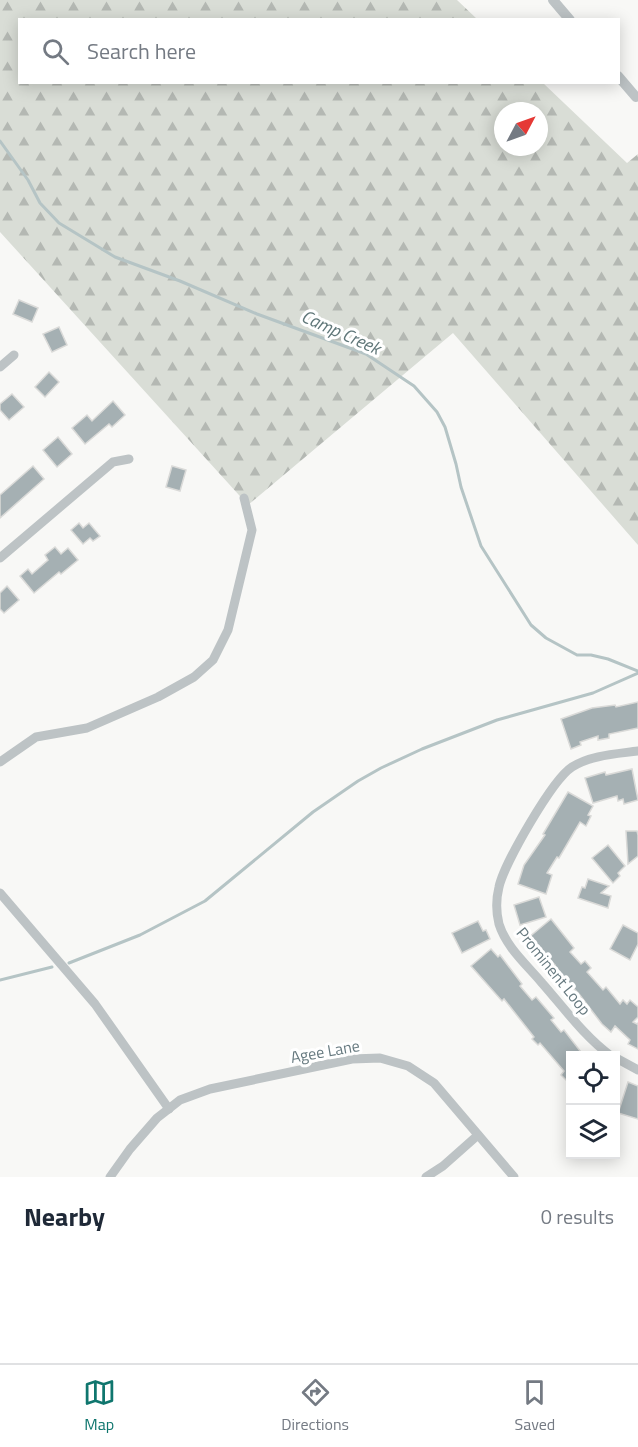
<!DOCTYPE html>
<style>
body{margin:0;font-family:"Titillium Web",sans-serif;background:#f2f2f3;color:#1f2937}
.controls{position:absolute;right:18px;bottom:18px;display:grid;overflow:hidden;border-radius:0px;box-shadow:0 3px 15px #0003}
.controls button{width:54px;height:54px;display:grid;place-items:center;padding:0;border:0;border-bottom:2px solid #e0e1e3;background:#fff;color:#1f2937;font:30px sans-serif}
.compass{position:absolute;left:494px;top:102px;width:54px;height:54px;border-radius:50%;background:#fff;box-shadow:0 3px 15px #0003;rotate:49deg}
.list{margin:0;padding:0;list-style:none}
h2{display:flex;justify-content:space-between;align-items:center;height:78px;margin:0;padding:0 24px;font-size:26px}
h2 small{font-size:20px;font-weight:400;color:#747a83}
.icon{flex:none;width:33px;height:33px;fill:none;stroke:currentColor;stroke-width:2;stroke-linecap:round;stroke-linejoin:round}
.map{position:relative;flex:none;width:638px;height:1177px;overflow:hidden}
.search{position:absolute;background:#fff;box-shadow:0 3px 15px #0003;left:18px;right:18px;top:18px;height:66px;display:flex;align-items:center;gap:15px;box-sizing:border-box;padding:0 21px;border-radius:0px;color:#747a83;font-size:22px}
.sheet{height:186px;background:#fff}
nav{display:flex;justify-content:space-around;align-items:center;box-sizing:border-box;height:84px;border-top:2px solid #e0e1e3;background:#fff;font-size:16px;color:#747a83}
nav a{display:grid;justify-items:center;gap:3px}
nav .on{color:#0f766e}
.map>svg:first-child{display:block}
.forest{fill:url(#forest-firs);fill-rule:evenodd}
.lines{fill:none;stroke-linecap:round;stroke-linejoin:round}
.stream{stroke:#b5c4c5;stroke-width:3}
.building{fill:#a5b0b3;stroke:#dadad8;stroke-width:1.5}
.minor{stroke:#bdc3c5;stroke-width:9}
.tertiary{stroke:#bdc3c5;stroke-width:10}
.labels{text-anchor:middle;dominant-baseline:central;stroke-width:6;stroke-linejoin:round;paint-order:stroke}
.street-label{font-size:16px;fill:#66797f;stroke:#fff}
.water-label{font-size:18px;font-style:italic;fill:#607779;stroke:#fff}
</style>
<div class="map">
<svg width="638" height="1177" viewBox="0 0 638 1177">
<defs>
<pattern id="forest-firs" width="22" height="20" patternUnits="userSpaceOnUse" patternTransform="scale(1.5)"><rect width="22" height="20" fill="#d9ddd6"/><path d="M5 1l3.5 6h-7zM16 11l3.5 6h-7z" fill="#b4b8b3"/></pattern>
</defs>
<rect width="100%" height="100%" fill="#f8f8f6"/>
<path class="forest" d="M0 0H457L477 19 20 20V82L543 83 627 163 638 154V545L453 333 248 505 0 232ZM503 111H539V147H503Z"/>
<g class="lines">
<g class="stream">
<polyline points="0,141 28,180 40,203 59,223 115,257 180,281 257,314 366,354 414,386 437,412 445,427 456,464 461,487 481,546 531,625 546,638 577,655 591,655 608,659 638,671"/>
<polyline points="69,963 140,935 205,901 313,812 358,781 381,768 422,749 497,720 593,693 638,673"/>
<polyline points="0,980 52,967"/>
</g>
</g>
<g class="building">
<polygon points="19,300 38,308 32,322 13,314"/>
<polygon points="59,327 67,345 52,352 43,334"/>
<polygon points="49,372 59,382 45,397 35,387"/>
<polygon points="12,394 24,407 9,420 0,410 0,404"/>
<polygon points="113,401 125,415 112,427 109,424 85,444 72,428 87,415 92,421"/>
<polygon points="58,437 72,454 57,467 43,450"/>
<polygon points="33,466 44,479 0,518 0,495"/>
<polygon points="172,466 186,470 180,491 166,487"/>
<polygon points="79,523 83,528 89,523 100,536 93,541 90,538 83,544 71,530"/>
<polygon points="55,547 61,554 68,548 78,560 61,574 59,572 34,593 20,576 28,569 32,574 48,560 45,555"/>
<polygon points="7,586 19,600 4,613 0,609 0,593"/>
<polygon points="638,702 638,728 609,734 609,738 598,740 598,736 580,742 581,745 571,749 561,719 592,708 615,705 616,707"/>
<polygon points="632,769 638,800 624,804 623,799 618,801 617,796 593,803 585,778 605,772 606,775"/>
<polygon points="568,792 593,806 588,815 591,816 586,826 580,822 559,858 557,857 547,873 552,875 546,894 518,884 524,865 545,835 543,834"/>
<polygon points="626,831 637,831 638,835 638,856 628,864"/>
<polygon points="608,845 625,866 618,873 620,876 613,883 592,858"/>
<polygon points="588,879 609,886 601,893 611,896 608,908 578,898 582,887 585,888"/>
<polygon points="539,897 546,917 520,925 514,905"/>
<polygon points="551,919 574,948 570,952 581,964 585,961 591,968 587,972 603,990 606,987 620,1004 623,1000 627,1004 630,1000 638,1007 638,1017 633,1022 637,1024 638,1023 638,1049 628,1044 630,1040 615,1026 611,1032 602,1024 579,994 553,967 555,965 528,938"/>
<polygon points="478,921 483,931 486,930 490,939 462,953 452,933"/>
<polygon points="623,925 638,933 638,944 630,960 610,949"/>
<polygon points="491,949 498,957 500,955 522,984 520,986 532,1000 536,997 554,1018 551,1020 561,1032 564,1030 584,1056 570,1056 570,1084 561,1075 564,1071 540,1043 538,1045 532,1039 534,1037 504,999 502,1001 471,966"/>
<polygon points="628,1082 638,1086 638,1119 618,1113"/>
</g>
<g class="lines">
<g class="minor">
<polyline points="0,367 14,355"/>
<polyline points="0,558 113,462 129,459"/>
<polyline points="0,762 36,737 87,728 158,697 194,677 213,660 228,630 252,530 244,498"/>
<polyline points="0,893 95,1004 169,1109"/>
<path d="M611 1056C584 1036 564 1008 542 983 527 965 506 947 499 924 496 912 496 899 499 887 504 864 552 780 572 767 591 755 616 754 638 751"/>
<polyline points="616,1058 638,1070"/>
<polyline points="110,1177 130,1149 157,1118 180,1100 210,1089 352,1059 380,1058 408,1066 434,1083 514,1177"/>
<polyline points="426,1177 443,1166 478,1135"/>
</g>
<g class="tertiary">
<polyline points="553,0 570,20"/>
<polyline points="618,76 636,97"/>
</g>
</g>
<g class="labels">
<g class="street-label">
<text transform="translate(554 971) rotate(51)">Prominent Loop</text>
<text transform="translate(325 1051) rotate(-10)">Agee Lane</text>
</g>
<g class="water-label">
<text transform="translate(341 332) rotate(24)">Camp Creek</text>
</g>
</g>
</svg>
<div class="controls">
<button><svg class="icon" aria-label="locate" viewBox="0 0 24 24"><circle cx="12" cy="12" r="6"/><path d="M12 2v4M12 18v4M2 12h4M18 12h4"/></svg></button>
<button><svg class="icon" aria-label="layers" viewBox="0 0 24 24"><path d="M12 4l9 5-9 5-9-5zM3 14l9 5 9-5"/></svg></button>
</div>
<svg class="compass" viewBox="-18 -18 36 36"><path d="M0-13l5 13h-10z" fill="#e53935"/><path d="M0 13l5-13h-10z" fill="#747a83"/></svg>
<div class="search"><svg class="icon" aria-label="search" viewBox="0 0 24 24"><circle cx="10" cy="10" r="6"/><path d="M15 15l6 6"/></svg>Search here</div>
</div>
<section class="sheet">
<h2>Nearby<small>0 results</small></h2>
<ul class="list">
</ul>
</section>
<nav>
<a class="on"><svg class="icon" aria-label="map" viewBox="0 0 24 24"><path d="M3 6l6-2 6 2 6-2v14l-6 2-6-2-6 2zM9 4v14M15 6v14"/></svg>Map</a>
<a><svg class="icon" aria-label="directions" viewBox="0 0 24 24"><path d="M12 3l9 9-9 9-9-9zM9 14v-3h6M13 9l2 2-2 2"/></svg>Directions</a>
<a><svg class="icon" aria-label="saved" viewBox="0 0 24 24"><path d="M7 4h10v16l-5-4-5 4z"/></svg>Saved</a>
</nav>
